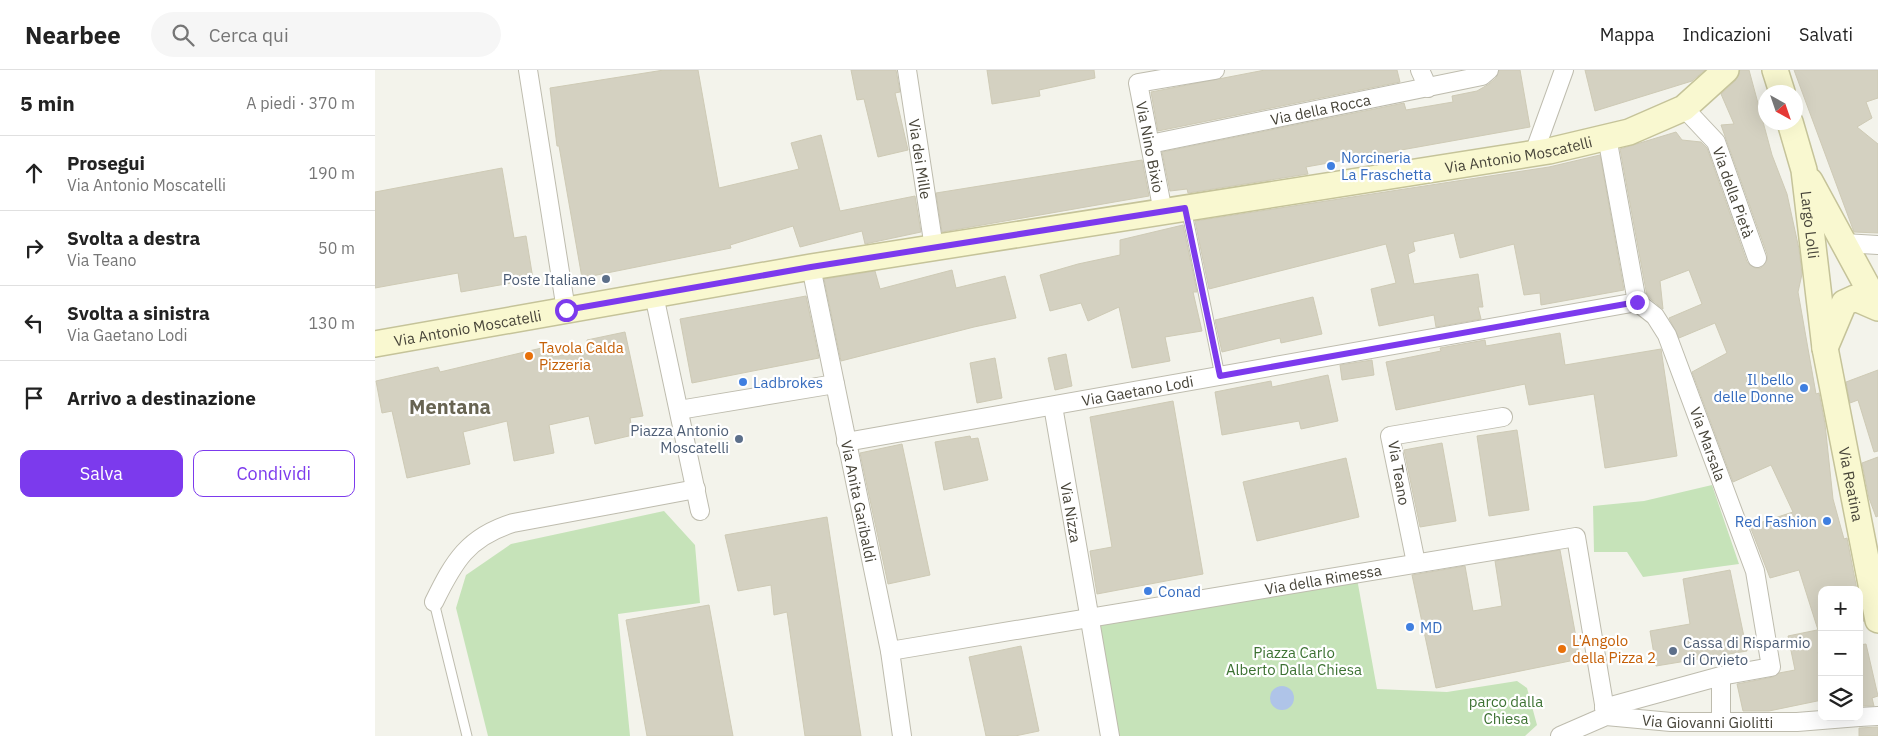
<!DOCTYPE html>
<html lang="it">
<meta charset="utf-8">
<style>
body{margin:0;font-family:"IBM Plex Sans",sans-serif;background:#f6f6f6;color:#222}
.controls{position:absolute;right:15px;bottom:15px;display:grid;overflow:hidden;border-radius:10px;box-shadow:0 5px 20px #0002}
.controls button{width:45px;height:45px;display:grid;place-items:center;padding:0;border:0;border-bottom:1px solid #e0e0e0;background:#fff;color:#222;font:25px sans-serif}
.compass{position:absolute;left:1383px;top:15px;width:45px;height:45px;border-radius:50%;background:#fff;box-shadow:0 5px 20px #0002;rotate:140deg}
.stop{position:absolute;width:15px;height:15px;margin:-11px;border:4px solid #7c3aed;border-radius:50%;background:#fff}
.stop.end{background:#7c3aed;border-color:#fff;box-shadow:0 1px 5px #0008}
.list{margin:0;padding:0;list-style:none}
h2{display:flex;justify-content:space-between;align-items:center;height:65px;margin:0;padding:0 20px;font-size:21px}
h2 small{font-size:16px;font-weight:400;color:#767676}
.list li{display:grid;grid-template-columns:32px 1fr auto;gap:15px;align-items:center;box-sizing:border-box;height:75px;padding:0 20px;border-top:1px solid #e0e0e0}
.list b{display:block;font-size:19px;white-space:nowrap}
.list p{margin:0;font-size:16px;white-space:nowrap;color:#767676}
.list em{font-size:16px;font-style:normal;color:#767676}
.actions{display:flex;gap:10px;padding:15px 20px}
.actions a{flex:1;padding:11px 0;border:1px solid #7c3aed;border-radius:10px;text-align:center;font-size:18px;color:#7c3aed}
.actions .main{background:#7c3aed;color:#fff}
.icon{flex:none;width:28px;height:28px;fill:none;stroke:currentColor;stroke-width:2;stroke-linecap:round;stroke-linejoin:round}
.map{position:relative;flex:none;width:1503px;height:666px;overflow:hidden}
header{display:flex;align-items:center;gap:30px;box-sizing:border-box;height:70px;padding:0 25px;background:#fff;border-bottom:1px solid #e0e0e0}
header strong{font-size:24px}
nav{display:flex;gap:28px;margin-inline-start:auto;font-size:18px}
.search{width:350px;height:45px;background:#f6f6f6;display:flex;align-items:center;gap:12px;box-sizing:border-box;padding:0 18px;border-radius:28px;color:#767676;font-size:19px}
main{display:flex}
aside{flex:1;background:#fff}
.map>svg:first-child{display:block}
.green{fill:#c6e3b9}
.water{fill:#afc4e8}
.building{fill:#d4d1c1;stroke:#cecab5}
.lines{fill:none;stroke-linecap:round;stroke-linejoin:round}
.lane-casing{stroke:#bebcae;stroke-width:11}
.street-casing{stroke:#bebcae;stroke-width:20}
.secondary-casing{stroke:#c5c399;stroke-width:28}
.lane{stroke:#fff;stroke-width:9}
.street{stroke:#fff;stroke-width:18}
.secondary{stroke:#f9f8d0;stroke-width:25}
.route{stroke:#7c3aed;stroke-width:6}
.shop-dot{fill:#3f7fe0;stroke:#fff;stroke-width:2}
.service-dot{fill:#5c6f8a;stroke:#fff;stroke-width:2}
.food-dot{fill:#e8710a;stroke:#fff;stroke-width:2}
.labels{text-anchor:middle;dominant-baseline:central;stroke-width:4.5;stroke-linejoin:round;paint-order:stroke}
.street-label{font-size:15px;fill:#474439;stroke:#fff}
.shop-label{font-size:15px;fill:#366cbe;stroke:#fff;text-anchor:start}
.service-label{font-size:15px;fill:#4e5e75;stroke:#fff;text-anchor:end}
.food-label{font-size:15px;fill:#c56008;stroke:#fff;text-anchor:start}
.park-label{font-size:15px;fill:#3d7233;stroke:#fff}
.district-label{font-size:20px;font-weight:bold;fill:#686452;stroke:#fff}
</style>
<header>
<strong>Nearbee</strong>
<div class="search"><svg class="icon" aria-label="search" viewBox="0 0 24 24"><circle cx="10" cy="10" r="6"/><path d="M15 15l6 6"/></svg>Cerca qui</div>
<nav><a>Mappa</a><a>Indicazioni</a><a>Salvati</a></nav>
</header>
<main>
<aside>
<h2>5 min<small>A piedi · 370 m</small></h2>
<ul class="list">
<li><svg class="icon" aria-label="ahead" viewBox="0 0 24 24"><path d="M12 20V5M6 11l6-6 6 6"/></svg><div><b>Prosegui</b><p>Via Antonio Moscatelli</p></div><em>190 m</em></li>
<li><svg class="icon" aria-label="right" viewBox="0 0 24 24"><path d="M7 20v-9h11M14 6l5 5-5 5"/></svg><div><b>Svolta a destra</b><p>Via Teano</p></div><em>50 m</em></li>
<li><svg class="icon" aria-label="left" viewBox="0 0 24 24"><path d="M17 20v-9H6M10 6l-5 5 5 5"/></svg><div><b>Svolta a sinistra</b><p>Via Gaetano Lodi</p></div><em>130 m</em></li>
<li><svg class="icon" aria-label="arrive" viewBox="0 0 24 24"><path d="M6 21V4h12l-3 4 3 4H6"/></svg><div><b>Arrivo a destinazione</b></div></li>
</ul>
<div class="actions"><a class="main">Salva</a><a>Condividi</a></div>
</aside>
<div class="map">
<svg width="1503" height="666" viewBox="0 0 1503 666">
<rect width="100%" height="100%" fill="#f3f3eb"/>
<g class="green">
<polygon points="1337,415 1364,494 1268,507 1252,482 1219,482 1218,436 1269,431"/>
<polygon points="289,441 320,475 325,533 243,544 255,666 113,666 81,538 91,505 136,474"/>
<polygon points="981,503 1002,619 1072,622 1142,611 1152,618 1162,655 1150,666 735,666 714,547"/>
</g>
<circle class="water" cx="907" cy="628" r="12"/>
<g class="building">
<polygon points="289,0 323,0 344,118 424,99 416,73 446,65 465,141 540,126 546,162 490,174 487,161 425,177 418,156 355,175 356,178 207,208 184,76 182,76 175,18"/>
<polygon points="476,0 521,0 525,22 520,23 533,80 503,87 489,29 482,30"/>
<polygon points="612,0 719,0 720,8 664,20 665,26 617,34"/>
<polygon points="890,0 1022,0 1025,12 783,61 776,22"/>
<polygon points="1124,0 1145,0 1155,57 931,97 933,104 813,123 812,119 795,121 787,82 1029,33 1031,40 1078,32 1077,26 1102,21 1114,14 1121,8"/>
<polygon points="1210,0 1330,0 1317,11 1220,41"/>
<polygon points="1365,0 1374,0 1397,85 1412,124 1424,179 1427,204 1423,222 1441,324 1444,323 1450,354 1458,429 1469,469 1472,468 1482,520 1447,520 1447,559 1443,560 1424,500 1395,508 1375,456 1418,442 1396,395 1358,412 1317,302 1352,283 1340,253 1304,268 1294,248 1327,234 1314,200 1285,211 1288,239 1272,226 1245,79 1301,62 1307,70 1326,72 1332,78 1372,192 1380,198 1386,198 1392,190 1392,184 1346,55 1359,54 1346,24 1361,10"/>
<polygon points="1419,0 1503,0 1503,28 1491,32 1497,48 1482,57 1503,74 1503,163 1479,162"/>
<polygon points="1225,85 1249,220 1166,235 1165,223 1149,225 1139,174 1085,188 1079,163 1038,172 1040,181 1033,184 1039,214 1103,204 1108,237 1103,237 1106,249 1061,257 1059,245 1004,256 996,219 1021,213 1011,174 834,219 820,151 1174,97"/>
<polygon points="767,90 774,126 567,162 561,123"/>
<polygon points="127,98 139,168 151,166 158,209 86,222 83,203 0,218 0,122"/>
<polygon points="808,155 822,222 818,222 827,261 790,267 795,291 757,298 744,237 713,251 706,233 675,241 665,205 703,194 745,185 745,170"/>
<polygon points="577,200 581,218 630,206 641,248 599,257 466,291 449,209 500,201 505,219"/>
<polygon points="431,226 444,288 317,313 305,249"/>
<polygon points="938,227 947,264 906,273 905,268 847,282 840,250"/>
<polygon points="250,262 268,346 255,348 258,365 220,374 214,346 174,355 179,383 139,391 132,351 88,362 95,394 32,408 17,341 7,343 1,311 63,297 65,302 175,276 178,287 213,280 212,270"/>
<polygon points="1185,263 1190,295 1286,279 1302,386 1230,398 1219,324 1154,335 1150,314 1021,340 1011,292 1066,281 1065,278 1110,270 1111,276"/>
<polygon points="691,284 697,316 680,320 673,288"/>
<polygon points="620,288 627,328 602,333 595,293"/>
<polygon points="997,290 999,305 967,310 965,295"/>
<polygon points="1503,300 1503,381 1499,382 1483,330 1475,333 1471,312"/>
<polygon points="953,305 963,351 926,359 924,351 847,365 840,322 896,311 897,317"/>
<polygon points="798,331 828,504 722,524 715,481 737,477 715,347"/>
<polygon points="1142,360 1154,440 1114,446 1102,366"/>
<polygon points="595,366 596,369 603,368 613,410 569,420 560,372"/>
<polygon points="1067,373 1081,451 1045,457 1029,380"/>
<polygon points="527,374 555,505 513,514 485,383"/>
<polygon points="1503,387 1503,446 1501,447 1494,428 1487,393"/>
<polygon points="971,388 984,447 882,471 868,412"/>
<polygon points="452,447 486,666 430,666 412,542 399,545 396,515 363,521 350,465"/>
<polygon points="1185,480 1205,589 1061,618 1037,505 1090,496 1098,541 1127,536 1120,491"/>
<polygon points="1355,500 1372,581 1281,596 1275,561 1315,554 1308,509"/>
<polygon points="1484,529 1489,551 1484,552"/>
<polygon points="334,535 358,666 272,666 251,550"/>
<polygon points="1447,559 1447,581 1443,582 1447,602 1447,630 1394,641 1368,641 1362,614 1398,607 1404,603 1420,600 1413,566"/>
<polygon points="1491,574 1503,626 1497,628 1499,636 1484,636 1484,575"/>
<polygon points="646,576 664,661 640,666 611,666 594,587"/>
<polygon points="1503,657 1503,666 1484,666 1484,658"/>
</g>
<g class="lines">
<defs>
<g id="lane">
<polyline points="811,138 845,306"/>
<polyline points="59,532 92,666"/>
</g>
<g id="street">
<polyline points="153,0 191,240"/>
<path id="s1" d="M532 0 559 178"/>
<polyline points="1045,0 1053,18"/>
<path id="s2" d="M1309 38 1341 72 1382 188"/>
<path id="s3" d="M775 74 1107 6 1114 0"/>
<polyline points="1159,83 1189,0"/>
<polyline points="788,142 763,13 840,0"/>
<polyline points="1469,173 1503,175"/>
<path id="s4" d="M436 197 515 581 527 666"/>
<polyline points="279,225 325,441"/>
<path id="s5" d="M678 336 735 666"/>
<polyline points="304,340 460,314"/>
<path id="s6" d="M471 372 1262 232"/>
<polyline points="1041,493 1015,366 1128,347"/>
<path d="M59 532C79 491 93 467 138 453L321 419"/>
<path id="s7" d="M515 581 1201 467 1231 646"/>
<polyline points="1229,638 1346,606 1396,597 1380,501 1292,265 1280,246 1262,232 1232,67"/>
<polyline points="1484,647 1503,646"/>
<polyline points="1346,652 1346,606"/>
<path id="s8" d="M1185 666 1231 646 1296 652H1422L1484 647"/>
</g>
<g id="secondary">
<polyline points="1400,0 1407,22"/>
<path id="s9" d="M1415 52 1429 100 1450 278 1503 550"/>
<polyline points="1435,111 1503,236"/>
<path id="s10" d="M0 274 436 197 1174 81 1254 62 1309 38 1351 0"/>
<polyline points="1450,278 1469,233 1480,228 1503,238"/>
</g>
</defs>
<use href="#lane" class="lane-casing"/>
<use href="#street" class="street-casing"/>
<use href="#secondary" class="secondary-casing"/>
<use href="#lane" class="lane"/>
<use href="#street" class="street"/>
<use href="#secondary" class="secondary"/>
</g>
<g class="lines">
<polyline class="route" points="191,240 436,197 810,138 845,306 1262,232"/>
</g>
<g class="shop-dot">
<circle cx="956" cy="96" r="5"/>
<circle cx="368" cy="312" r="5"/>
<circle cx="1429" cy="318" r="5"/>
<circle cx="1452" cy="451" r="5"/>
<circle cx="773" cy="521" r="5"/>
<circle cx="1035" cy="557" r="5"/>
</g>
<g class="service-dot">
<circle cx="231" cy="209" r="5"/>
<circle cx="364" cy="369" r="5"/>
<circle cx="1298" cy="581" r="5"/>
</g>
<g class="food-dot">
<circle cx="154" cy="286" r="5"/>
<circle cx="1187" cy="579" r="5"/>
</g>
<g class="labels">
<g class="street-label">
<text stroke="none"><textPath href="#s3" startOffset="174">Via della Rocca</textPath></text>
<text transform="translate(775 77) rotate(79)">Via Nino Bixio</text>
<text stroke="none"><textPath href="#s10" startOffset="1159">Via Antonio Moscatelli</textPath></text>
<text stroke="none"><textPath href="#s1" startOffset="90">Via dei Mille</textPath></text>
<text stroke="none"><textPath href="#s2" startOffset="100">Via della Pietà</textPath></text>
<text stroke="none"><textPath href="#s9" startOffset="105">Largo Lolli</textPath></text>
<text stroke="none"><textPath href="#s10" startOffset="94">Via Antonio Moscatelli</textPath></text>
<text stroke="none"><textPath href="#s6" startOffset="296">Via Gaetano Lodi</textPath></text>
<text transform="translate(1333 374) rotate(70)">Via Marsala</text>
<text transform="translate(1024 403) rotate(80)">Via Teano</text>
<text stroke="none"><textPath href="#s9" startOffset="368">Via Reatina</textPath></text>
<text stroke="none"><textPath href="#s4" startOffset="239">Via Anita Garibaldi</textPath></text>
<text stroke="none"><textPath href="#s5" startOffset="108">Via Nizza</textPath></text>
<text stroke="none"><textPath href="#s7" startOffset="439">Via della Rimessa</textPath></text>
<text stroke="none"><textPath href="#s8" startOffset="152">Via Giovanni Giolitti</textPath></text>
</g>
<g class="shop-label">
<text x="966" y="87">Norcineria<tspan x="966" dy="17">La Fraschetta</tspan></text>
<text x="1419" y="309" text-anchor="end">Il bello<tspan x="1419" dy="17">delle Donne</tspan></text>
<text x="378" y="312">Ladbrokes</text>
<text x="1442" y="451" text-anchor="end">Red Fashion</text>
<text x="783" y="521">Conad</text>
<text x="1045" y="557">MD</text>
</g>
<g class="service-label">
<text x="221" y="209">Poste Italiane</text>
<text x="354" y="360">Piazza Antonio<tspan x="354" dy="17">Moscatelli</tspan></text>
<text x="1308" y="572" text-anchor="start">Cassa di Risparmio<tspan x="1308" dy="17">di Orvieto</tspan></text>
</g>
<g class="food-label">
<text x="164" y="277">Tavola Calda<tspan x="164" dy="17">Pizzeria</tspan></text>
<text x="1197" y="570">L'Angolo<tspan x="1197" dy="17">della Pizza 2</tspan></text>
</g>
<g class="park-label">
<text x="919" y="582">Piazza Carlo<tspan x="919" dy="17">Alberto Dalla Chiesa</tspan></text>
<text x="1131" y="631">parco dalla<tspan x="1131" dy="17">Chiesa</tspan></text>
</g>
<g class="district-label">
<text x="75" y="336">Mentana</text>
</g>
</g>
</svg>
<div class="controls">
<button>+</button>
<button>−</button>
<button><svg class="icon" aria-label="layers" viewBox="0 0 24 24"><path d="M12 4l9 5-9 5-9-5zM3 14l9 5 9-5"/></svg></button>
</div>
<svg class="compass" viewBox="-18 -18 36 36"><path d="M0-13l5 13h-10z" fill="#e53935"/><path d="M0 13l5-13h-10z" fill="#767676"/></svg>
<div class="stop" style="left:191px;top:240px"></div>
<div class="stop end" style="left:1262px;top:232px"></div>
</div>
</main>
